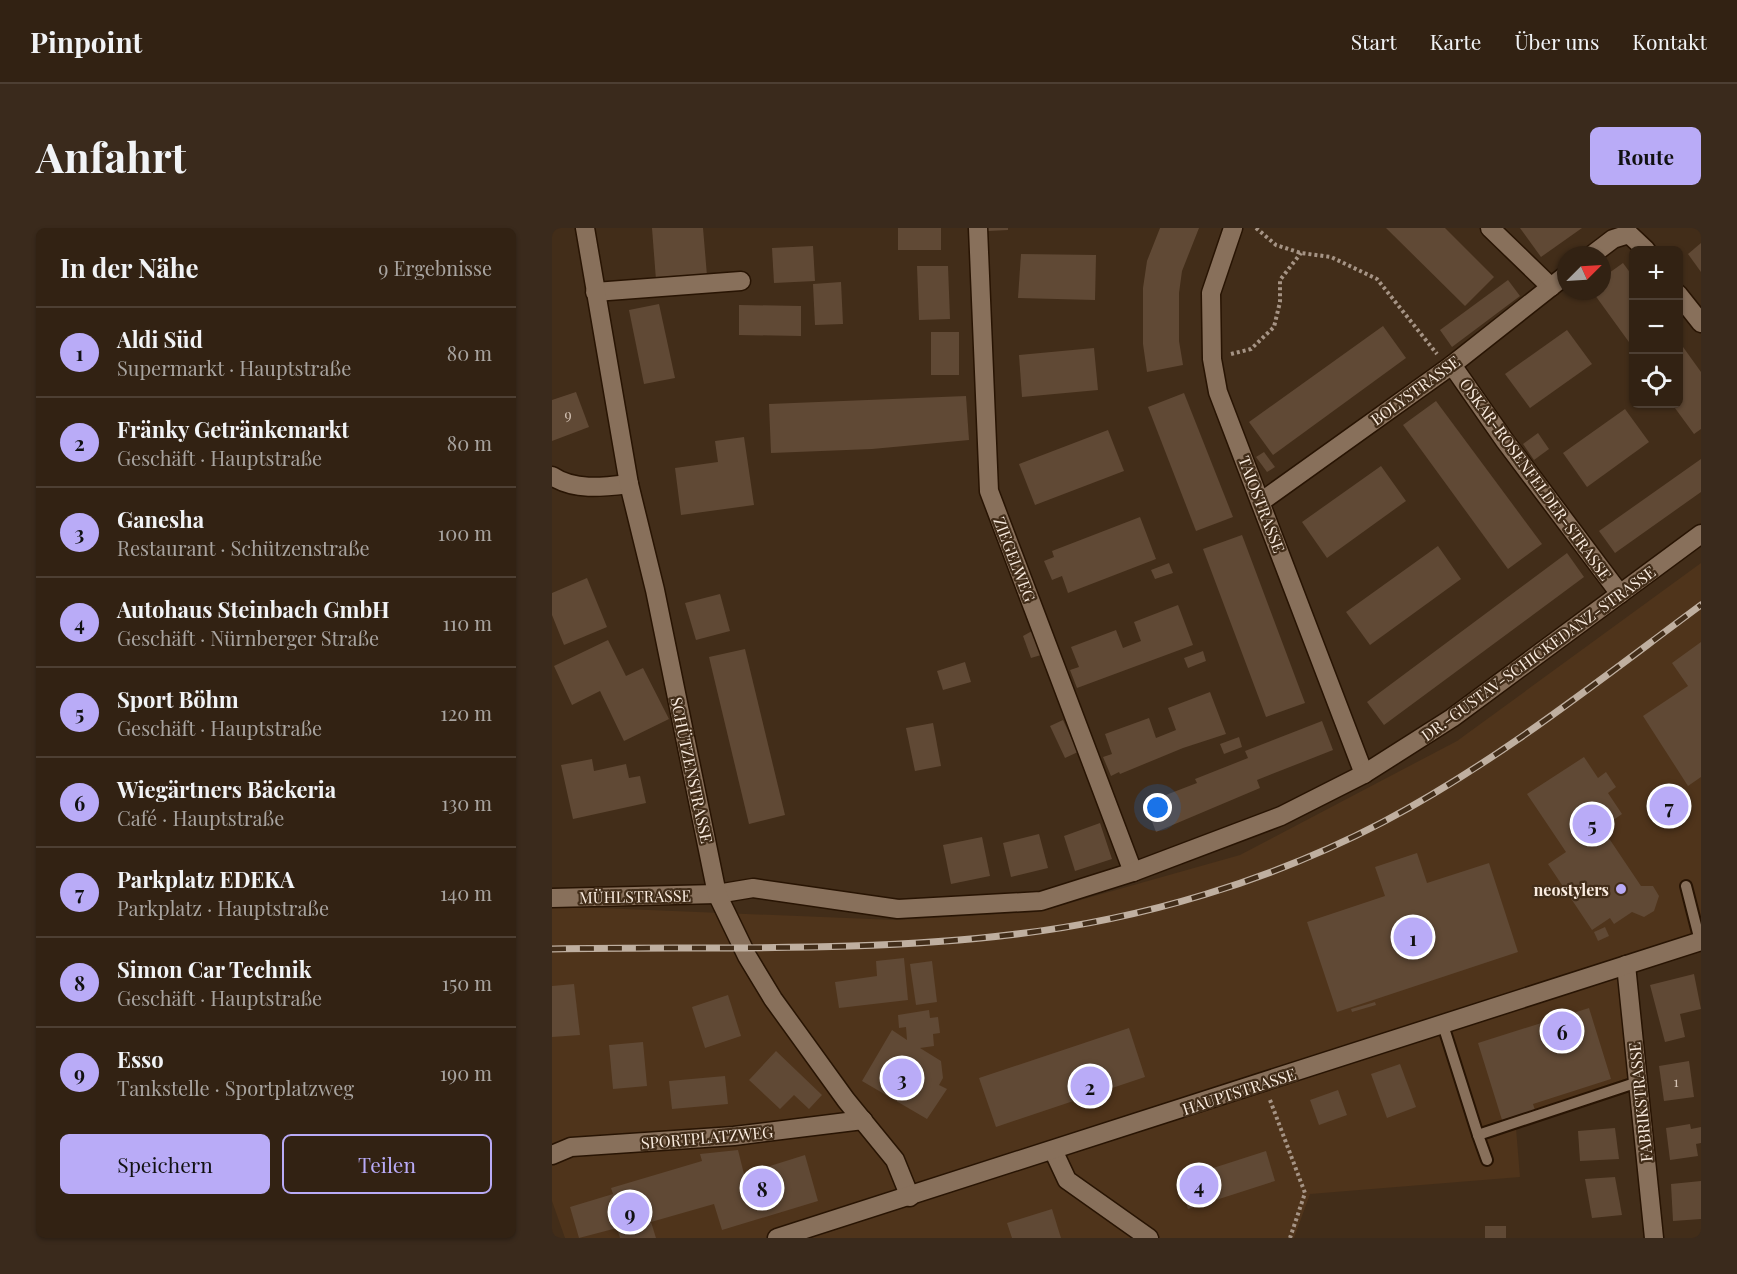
<!DOCTYPE html>
<html lang="de">
<meta charset="utf-8">
<style>
body{margin:0;font-family:"Playfair Display",serif;background:#3a2a1c;color:#f1f3f6}
.controls{position:absolute;right:18px;top:18px;display:grid;overflow:hidden;border-radius:9px;box-shadow:0 2px 4px #0004}
.controls button{width:54px;height:54px;display:grid;place-items:center;padding:0;border:0;border-bottom:2px solid #4d3f33;background:#322213;color:#f1f3f6;font:30px sans-serif}
.compass{position:absolute;left:1005px;top:18px;width:54px;height:54px;border-radius:50%;background:#322213;box-shadow:0 2px 4px #0004;rotate:66deg}
.you{position:absolute;left:606px;top:580px;width:21px;height:21px;margin:-15px;border:4px solid #fff;border-radius:50%;background:#1a73e8;box-shadow:0 0 0 9px #1a73e833}
.badge{display:grid;place-items:center;width:39px;height:39px;border-radius:50%;background:#b9abf7;color:#111;font-size:20px;font-weight:700}
.pin{position:absolute;translate:-50% -50%;border:3px solid #fff;box-shadow:0 2px 6px #0006}
.list{margin:0;padding:0;list-style:none}
h2{display:flex;justify-content:space-between;align-items:center;height:78px;margin:0;padding:0 24px;font-size:26px}
h2 small{font-size:20px;font-weight:400;color:#a8a4a0}
.list li{display:grid;grid-template-columns:39px 1fr auto;gap:18px;align-items:center;box-sizing:border-box;height:90px;padding:0 24px;border-top:2px solid #4d3f33}
.list b{display:block;font-size:22px;white-space:nowrap}
.list p{margin:0;font-size:20px;white-space:nowrap;color:#a8a4a0}
.list em{font-size:20px;font-style:normal;color:#a8a4a0}
.actions{display:flex;gap:12px;padding:18px 24px}
.actions a{flex:1;padding:14px 0;border:2px solid #b9abf7;border-radius:9px;text-align:center;font-size:21px;color:#b9abf7}
.actions .main{background:#b9abf7;color:#111}
.icon{flex:none;width:33px;height:33px;fill:none;stroke:currentColor;stroke-width:2;stroke-linecap:round;stroke-linejoin:round}
.map{position:relative;flex:none;width:1149px;height:1010px;overflow:hidden;border-radius:9px}
header{display:flex;align-items:center;gap:36px;box-sizing:border-box;height:84px;padding:0 30px;background:#322213;border-bottom:2px solid #4d3f33}
header strong{font-size:28px}
nav{display:flex;gap:33px;margin-inline-start:auto;font-size:21px}
.intro{display:flex;align-items:center;justify-content:space-between;box-sizing:border-box;height:144px;padding:0 36px}
h1{margin:0;font-size:42px}
.button{padding:15px 27px;border-radius:9px;background:#b9abf7;color:#111;font-size:21px;font-weight:700}
main{display:flex;gap:36px;padding:0 36px}
aside{flex:1;background:#322213;border-radius:9px;box-shadow:0 2px 4px #0004}
.map>svg:first-child{display:block}
.built{fill:#4f341b}
.building{fill:#604935}
.lines{fill:none;stroke-linecap:round;stroke-linejoin:round}
.lane-casing{stroke:#281403;stroke-width:14}
.street-casing{stroke:#281403;stroke-width:21}
.secondary-casing{stroke:#281403;stroke-width:21}
.path{stroke:#a69485;stroke-width:4;stroke-dasharray:3 3;stroke-linecap:butt}
.lane{stroke:#88705b;stroke-width:10}
.street{stroke:#88705b;stroke-width:18}
.secondary{stroke:#88705b;stroke-width:18}
.rail-casing{stroke:#bfafa0;stroke-width:7}
.rail{stroke:#422d19;stroke-width:4.5;stroke-dasharray:14;stroke-linecap:butt}
.poi-dot{fill:#b9abf7;stroke:#422d19;stroke-width:2}
.labels{text-anchor:middle;dominant-baseline:central;stroke-width:4.5;stroke-linejoin:round;paint-order:stroke}
.number-label{font-size:14px;fill:#d4c3b5}
.street-label{font-size:16px;fill:#faece0;stroke:#422d19}
.poi-label{font-size:16px;font-weight:bold;fill:#faece0;stroke:#422d19;text-anchor:end}
</style>
<header>
<strong>Pinpoint</strong>
<nav><a>Start</a><a>Karte</a><a>Über uns</a><a>Kontakt</a></nav>
</header>
<div class="intro"><h1>Anfahrt</h1><a class="button">Route</a></div>
<main>
<aside>
<h2>In der Nähe<small>9 Ergebnisse</small></h2>
<ul class="list">
<li><span class="badge">1</span><div><b>Aldi Süd</b><p>Supermarkt · Hauptstraße</p></div><em>80 m</em></li>
<li><span class="badge">2</span><div><b>Fränky Getränkemarkt</b><p>Geschäft · Hauptstraße</p></div><em>80 m</em></li>
<li><span class="badge">3</span><div><b>Ganesha</b><p>Restaurant · Schützenstraße</p></div><em>100 m</em></li>
<li><span class="badge">4</span><div><b>Autohaus Steinbach GmbH</b><p>Geschäft · Nürnberger Straße</p></div><em>110 m</em></li>
<li><span class="badge">5</span><div><b>Sport Böhm</b><p>Geschäft · Hauptstraße</p></div><em>120 m</em></li>
<li><span class="badge">6</span><div><b>Wiegärtners Bäckeria</b><p>Café · Hauptstraße</p></div><em>130 m</em></li>
<li><span class="badge">7</span><div><b>Parkplatz EDEKA</b><p>Parkplatz · Hauptstraße</p></div><em>140 m</em></li>
<li><span class="badge">8</span><div><b>Simon Car Technik</b><p>Geschäft · Hauptstraße</p></div><em>150 m</em></li>
<li><span class="badge">9</span><div><b>Esso</b><p>Tankstelle · Sportplatzweg</p></div><em>190 m</em></li>
</ul>
<div class="actions"><a class="main">Speichern</a><a>Teilen</a></div>
</aside>
<div class="map">
<svg width="1149" height="1010" viewBox="0 0 1149 1010">
<rect width="100%" height="100%" fill="#422d19"/>
<polygon class="built" points="1149,335 1149,709 1070,733 1083,861 964,900 968,949 758,966 742,1010 13,1010 0,973 0,678 343,692 486,684 688,627 905,513"/>
<g class="building">
<polygon points="100,0 151,0 155,48 104,52"/>
<rect x="346" y="0" width="43" height="22"/>
<polygon points="436,0 456,0 456,2 436,3"/>
<polygon points="608,0 647,0 630,43 627,65 627,113 631,137 595,144 591,116 591,60 595,33"/>
<polygon points="834,0 893,0 942,49 913,78"/>
<polygon points="968,0 1030,0 989,29"/>
<polygon points="1149,15 1149,44 1136,26"/>
<polygon points="261,18 263,53 222,55 220,20"/>
<polygon points="469,26 544,27 543,72 466,70"/>
<polygon points="1071,35 1082,50 1082,121 1040,63 1050,63 1050,50"/>
<polygon points="365,38 396,38 398,91 367,92"/>
<polygon points="956,52 968,68 900,119 888,102"/>
<polygon points="289,54 291,96 263,97 261,56"/>
<polygon points="107,76 123,150 92,156 77,82"/>
<polygon points="187,77 249,78 249,108 187,107"/>
<polygon points="831,98 854,130 721,227 697,194"/>
<polygon points="1015,102 1040,136 978,180 953,146"/>
<rect x="379" y="104" width="28" height="43"/>
<polygon points="1126,112 1149,144 1149,201 1142,206 1120,176 1126,176"/>
<polygon points="542,120 546,162 470,169 467,127"/>
<polygon points="24,164 37,199 0,213 0,172"/>
<polygon points="632,165 681,289 644,303 596,179"/>
<polygon points="414,168 417,212 320,221 219,225 217,176"/>
<polygon points="884,173 990,316 956,341 851,197"/>
<polygon points="1073,181 1097,214 1035,259 1011,225"/>
<polygon points="556,202 572,243 483,277 467,236"/>
<polygon points="986,205 997,221 982,232 971,216"/>
<polygon points="192,209 202,277 129,287 123,240 166,234 163,213"/>
<polygon points="712,224 723,239 715,244 704,229"/>
<polygon points="1149,231 1149,264 1063,325 1047,303"/>
<polygon points="829,238 854,273 775,330 750,294"/>
<polygon points="588,289 604,331 516,365 510,348 500,352 492,333 502,329 500,323"/>
<polygon points="690,307 753,475 714,489 651,321"/>
<polygon points="886,318 909,351 818,417 794,384"/>
<polygon points="1015,325 1032,349 832,497 815,474"/>
<polygon points="617,335 621,345 603,351 599,342"/>
<polygon points="35,350 55,399 12,417 0,387 0,365"/>
<polygon points="168,366 178,403 144,412 133,375"/>
<polygon points="626,377 641,417 525,460 518,442 527,439 519,419 564,402 571,420 589,413 582,394"/>
<polygon points="480,403 489,427 479,430 471,408"/>
<polygon points="56,412 74,448 91,440 117,491 72,513 48,463 20,477 2,438"/>
<polygon points="1149,414 1149,549 1136,558 1091,488 1136,458 1120,435"/>
<polygon points="193,421 233,587 197,596 157,429"/>
<polygon points="651,423 654,433 636,440 632,430"/>
<polygon points="413,434 419,454 391,462 385,443"/>
<polygon points="658,464 674,506 631,520 568,546 567,544 559,548 551,529 560,526 553,506 597,490 604,510 624,502 616,480"/>
<polygon points="511,492 526,524 513,530 498,498"/>
<polygon points="770,493 781,522 705,552 708,560 604,604 593,575 645,555 643,551 696,530 693,523"/>
<polygon points="381,495 389,538 363,543 354,500"/>
<polygon points="687,509 690,519 672,526 668,516"/>
<polygon points="1032,529 1046,550 1054,544 1064,559 1056,565 1070,586 1050,600 1089,658 1101,658 1107,668 1102,683 1092,689 1080,684 1062,696 1058,690 1040,702 996,636 1014,624 975,566"/>
<polygon points="40,531 42,543 74,536 77,550 88,548 94,575 21,591 9,537"/>
<polygon points="548,595 560,631 523,643 512,608"/>
<polygon points="487,606 496,640 459,649 451,615"/>
<polygon points="430,609 438,648 399,656 391,617"/>
<polygon points="865,625 875,655 937,635 966,724 785,784 755,694 833,668 823,639"/>
<polygon points="1053,699 1057,708 1046,713 1042,704"/>
<polygon points="352,730 356,772 287,780 283,754 325,748 324,733"/>
<polygon points="380,733 385,774 364,777 358,736"/>
<polygon points="1142,746 1149,781 1128,786 1133,809 1113,814 1098,757"/>
<polygon points="22,756 28,807 0,809 0,758"/>
<polygon points="176,767 189,808 153,820 140,779"/>
<polygon points="823,774 824,777 800,784 799,781"/>
<polygon points="1037,780 1059,851 981,876 983,882 950,892 926,815"/>
<polygon points="377,782 378,790 386,789 388,805 381,806 382,818 368,820 389,833 391,850 387,857 395,861 375,891 310,853 340,802 355,812 354,799 347,800 346,787"/>
<polygon points="577,800 593,849 444,899 427,850"/>
<polygon points="91,814 95,858 61,861 57,817"/>
<polygon points="224,823 270,867 257,881 242,867 228,881 197,852"/>
<polygon points="1137,833 1142,869 1112,873 1107,838"/>
<polygon points="848,836 864,879 835,890 819,846"/>
<polygon points="173,848 176,876 120,881 117,853"/>
<polygon points="786,862 795,887 767,897 758,872"/>
<polygon points="1138,896 1139,901 1149,899 1149,915 1144,916 1146,928 1118,932 1114,900"/>
<polygon points="1063,900 1067,931 1028,933 1026,903"/>
<polygon points="186,922 192,946 253,927 266,973 170,1002 162,976 99,994 104,1010 68,1010 65,1000 27,1010 18,979 61,966 59,960 150,933 148,926"/>
<polygon points="714,923 723,953 636,981 627,951"/>
<polygon points="1063,949 1070,987 1040,990 1033,951"/>
<polygon points="1149,953 1149,991 1121,993 1119,956"/>
<polygon points="500,981 509,1010 460,1010 455,995"/>
<rect x="933" y="998" width="21" height="12"/>
</g>
<g class="lines">
<defs>
<g id="lane">
<polyline points="1134,658 1148,713"/>
<polyline points="891,797 926,907"/>
<polyline points="935,932 926,907 1086,854"/>
</g>
<g id="street">
<polyline points="426,0 437,263 581,644"/>
<polyline points="681,0 659,65 660,131 666,164 812,546"/>
<polyline points="938,0 999,59"/>
<polyline points="1040,27 1061,11 1077,6 1094,22"/>
<polyline points="43,64 189,53"/>
<polyline points="1126,66 1149,95"/>
<polyline points="900,137 953,213 1068,366"/>
<path d="M0 248C22 263 52 259 77 256"/>
<polyline points="710,273 900,137 1014,47"/>
<polyline points="0,670 165,666 201,660 346,681 489,673 581,644 729,588 812,546 900,490 1149,306"/>
<polyline points="1074,737 1102,1010"/>
<polyline points="0,927 19,919 182,908 311,892"/>
</g>
<g id="secondary">
<polyline points="33,0 77,256 103,362 165,666 195,728 221,771 294,872 343,932 358,969"/>
<polyline points="501,922 515,952 597,1010"/>
<polyline points="225,1010 1149,713"/>
</g>
</defs>
<use href="#lane" class="lane-casing"/>
<use href="#street" class="street-casing"/>
<use href="#secondary" class="secondary-casing"/>
<g class="path">
<polyline points="704,0 724,17 749,25 779,29 825,51 885,126"/>
<polyline points="679,126 699,121 722,99 728,74 728,52 749,25"/>
<polyline points="718,872 753,965 738,1010"/>
</g>
<use href="#lane" class="lane"/>
<use href="#street" class="street"/>
<use href="#secondary" class="secondary"/>
<defs>
<path id="rail" d="M0 721C154 718 312 725 465 706 591 691 718 653 831 594 945 534 1046 453 1149 377"/>
</defs>
<use href="#rail" class="rail-casing"/>
<use href="#rail" class="rail"/>
</g>
<circle class="poi-dot" cx="1069" cy="661" r="6"/>
<g class="labels">
<g class="number-label">
<text x="16" y="186">9</text>
<text x="1124" y="853">1</text>
</g>
<g class="street-label">
<text transform="translate(863 162) rotate(-36)">BOLYSTRASSE</text>
<text transform="translate(984 251) rotate(54)">OSKAR-ROSENFELDER-STRASSE</text>
<text transform="translate(710 276) rotate(69)">TAIOSTRASSE</text>
<text transform="translate(463 331) rotate(69)">ZIEGELWEG</text>
<text transform="translate(986 425) rotate(-36)">DR.-GUSTAV-SCHICKEDANZ-STRASSE</text>
<text transform="translate(140 542) rotate(78)">SCHÜTZENSTRASSE</text>
<text transform="translate(83 668) rotate(-1)">MÜHLSTRASSE</text>
<text transform="translate(687 863) rotate(-18)">HAUPTSTRASSE</text>
<text transform="translate(1088 874) rotate(-96)">FABRIKSTRASSE</text>
<text transform="translate(155 909) rotate(-5)">SPORTPLATZWEG</text>
</g>
<g class="poi-label">
<text x="1057" y="661">neostylers</text>
</g>
</g>
</svg>
<div class="controls">
<button>+</button>
<button>−</button>
<button><svg class="icon" aria-label="locate" viewBox="0 0 24 24"><circle cx="12" cy="12" r="6"/><path d="M12 2v4M12 18v4M2 12h4M18 12h4"/></svg></button>
</div>
<svg class="compass" viewBox="-18 -18 36 36"><path d="M0-13l5 13h-10z" fill="#e53935"/><path d="M0 13l5-13h-10z" fill="#a8a4a0"/></svg>
<div class="you"></div>
<div class="pin badge" style="left:861px;top:709px">1</div>
<div class="pin badge" style="left:538px;top:858px">2</div>
<div class="pin badge" style="left:350px;top:850px">3</div>
<div class="pin badge" style="left:647px;top:957px">4</div>
<div class="pin badge" style="left:1040px;top:596px">5</div>
<div class="pin badge" style="left:1010px;top:803px">6</div>
<div class="pin badge" style="left:1117px;top:578px">7</div>
<div class="pin badge" style="left:210px;top:960px">8</div>
<div class="pin badge" style="left:78px;top:984px">9</div>
</div>
</main>
